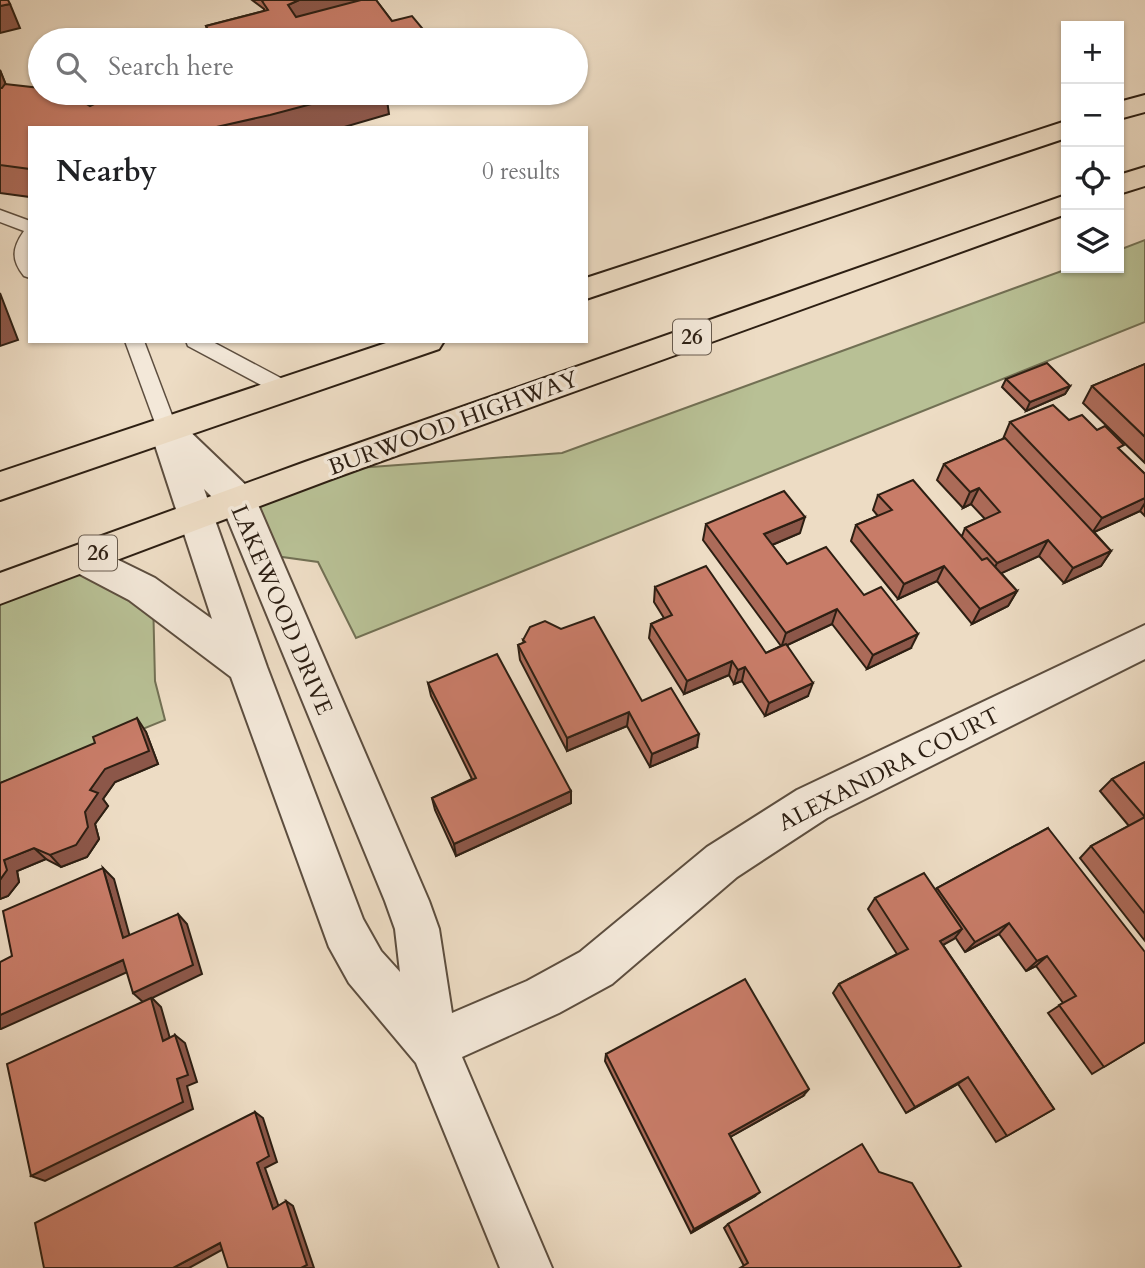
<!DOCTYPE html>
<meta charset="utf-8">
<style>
body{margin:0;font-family:Cardo,serif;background:#f6f6f6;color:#202124}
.controls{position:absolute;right:21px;top:21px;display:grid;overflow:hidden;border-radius:0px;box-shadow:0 2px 5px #0004}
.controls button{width:63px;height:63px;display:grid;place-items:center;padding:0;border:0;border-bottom:2px solid #e0e0e0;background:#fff;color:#202124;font:35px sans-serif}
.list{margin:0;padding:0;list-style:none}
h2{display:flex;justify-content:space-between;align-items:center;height:91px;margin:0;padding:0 28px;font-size:30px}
h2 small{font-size:23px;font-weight:400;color:#757577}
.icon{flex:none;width:38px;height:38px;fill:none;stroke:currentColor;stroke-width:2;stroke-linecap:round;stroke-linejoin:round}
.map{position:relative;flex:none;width:1145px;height:1268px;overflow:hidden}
.search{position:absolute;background:#fff;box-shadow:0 2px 5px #0004;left:28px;top:28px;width:560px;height:77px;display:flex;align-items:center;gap:18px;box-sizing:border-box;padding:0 24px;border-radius:38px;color:#757577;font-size:26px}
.panel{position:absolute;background:#fff;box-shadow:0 2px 5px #0004;left:28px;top:126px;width:560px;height:217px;border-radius:0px}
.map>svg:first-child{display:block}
.green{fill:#b8c095;stroke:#727054;stroke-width:2}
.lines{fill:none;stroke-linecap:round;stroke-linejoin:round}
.service-casing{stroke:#5d4e3f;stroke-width:3}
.minor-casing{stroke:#5d4e3f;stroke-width:4}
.trunk-casing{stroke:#2d1f13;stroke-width:4}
.service{fill:#f3e8d9;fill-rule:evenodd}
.minor{fill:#f3e8d9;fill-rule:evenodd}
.trunk{fill:#eddcc4;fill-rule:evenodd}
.wall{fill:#ac6b59;stroke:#2d1f13;stroke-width:2}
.shaded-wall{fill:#8c5749;stroke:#2d1f13;stroke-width:2}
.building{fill:#c87c68;stroke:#2d1f13;stroke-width:2}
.labels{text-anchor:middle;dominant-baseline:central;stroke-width:7;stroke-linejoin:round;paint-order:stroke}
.shield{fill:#f3e8d9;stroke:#685b4e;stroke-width:2}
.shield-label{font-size:21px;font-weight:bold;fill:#2d1f13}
.street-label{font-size:23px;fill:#2d1f13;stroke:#f3e8d9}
</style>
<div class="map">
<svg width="1145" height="1268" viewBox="0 0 1145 1268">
<rect width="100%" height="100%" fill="#eddcc4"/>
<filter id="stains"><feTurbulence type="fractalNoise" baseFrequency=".00286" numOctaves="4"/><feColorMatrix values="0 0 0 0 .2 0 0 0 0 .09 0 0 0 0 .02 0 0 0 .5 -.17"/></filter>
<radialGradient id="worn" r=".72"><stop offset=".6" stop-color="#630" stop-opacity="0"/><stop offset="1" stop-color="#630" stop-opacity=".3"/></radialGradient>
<g class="green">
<polygon points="1145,240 1145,322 356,638 318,562 261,554 238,500 317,471 562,453 1070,268 1119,268 1119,250"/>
<polygon points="83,559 153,597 155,681 165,720 0,787 0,589"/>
</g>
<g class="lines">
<defs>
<g id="service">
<path d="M0 210 30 221V278L24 276C11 260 12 248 24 231L0 222Z"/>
<polygon points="125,341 144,341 178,431 175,436 168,438 161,436 158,431"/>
<polygon points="186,341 211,341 292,384 295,389 292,394 278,394 188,346"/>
</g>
<path id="minor" d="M168 418 180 422 251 490 256 500 429 901 439 929 452 1013 527 981 580 952 707 847 797 790 1145 625V659L827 818 737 877 612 984 559 1013 462 1057 552 1268H500L416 1063 349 983 329 947 231 677 129 600 70 569 65 559 70 549 83 544 96 549 155 578 212 619 152 436 151 431 156 422ZM204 489 223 508 385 901 395 929 400 972 381 951 363 919 267 667Z"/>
<g id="trunk">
<polygon points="1145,95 1145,112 1119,119 1119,102"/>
<polygon points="1066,121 1066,138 586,299 586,278"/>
<polygon points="1145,167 1145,186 1119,194 1119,175"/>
<polygon points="1066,195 1066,214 329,480 0,604 0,573 305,462"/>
<polygon points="392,341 444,341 439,349 0,500 0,472"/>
</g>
</defs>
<use href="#service" class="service-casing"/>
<use href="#minor" class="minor-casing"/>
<use href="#trunk" class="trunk-casing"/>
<use href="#service" class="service"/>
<use href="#minor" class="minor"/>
<use href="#trunk" class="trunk"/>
</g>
<g class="wall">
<polygon points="252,0 376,0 392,21 432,40 210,40 206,26 264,11 264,9"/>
<polygon points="0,70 6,85 90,106 389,114 30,128 30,197 0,193"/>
<polygon points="1145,364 1145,463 1083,403 1092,386"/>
<polygon points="1006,379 1070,386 1065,394 1026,411 1002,387"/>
<polygon points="1069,420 1097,430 1121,451 1145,474 1145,516 1140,511 1094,532 1111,551 1101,566 1064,583 1039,556 1001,573 1017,591 1008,606 972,624 937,581 898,599 851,541 856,525 878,516 873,510 878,495 962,536 965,528 985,519 971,504 963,508 937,480 944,464 1003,439 1010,422"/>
<polygon points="706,524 800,533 772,545 787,564 864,595 911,648 867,669 832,624 787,645 808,696 765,716 742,681 734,684 729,675 684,694 649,638 651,624 664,618 654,602 655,587 766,653 781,646 703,540"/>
<polygon points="523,640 642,701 697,747 650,767 627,726 567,751 520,660 518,645 524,643"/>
<polygon points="428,683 571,791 571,803 456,856 435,810 432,798 472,779 431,696"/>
<polygon points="146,732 158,764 115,782 103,799 108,806 95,824 99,839 87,857 61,867 46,859 17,871 19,882 8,896 0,899 0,783"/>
<polygon points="1145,762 1145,941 1080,858 1091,846 1129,826 1100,791 1112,779"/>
<polygon points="1048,828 1145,1042 1092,1074 1048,1013 1063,1003 1036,966 1026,971 999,934 965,952 955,937 943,945 1054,1109 996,1142 958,1084 906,1113 833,993 839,984 897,954 868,909 875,898 935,890 937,888"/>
<polygon points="606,1054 803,1096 730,1137 755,1196 691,1233 605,1061"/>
<polygon points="879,1172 744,1266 724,1228 728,1224"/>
</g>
<g class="shaded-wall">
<polygon points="299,0 371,0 294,34 288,5"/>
<polygon points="10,4 20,28 0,33 0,6"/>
<polygon points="0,70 12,100 0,103"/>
<polygon points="353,93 386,93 389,114 341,128 212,128"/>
<polygon points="0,293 18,340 0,346"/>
<polygon points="1070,386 1065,394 1026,411 1030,402"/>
<polygon points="979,488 971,504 963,508 970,492"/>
<polygon points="1145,498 1145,503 1140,511 1092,533 1102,518"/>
<polygon points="805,517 800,533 760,550 764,534"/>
<polygon points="1048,540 1039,556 989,579 997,563"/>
<polygon points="1111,551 1101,566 1064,583 1073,568"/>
<polygon points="944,566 937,581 898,599 904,584"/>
<polygon points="1017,591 1008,606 972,624 980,609"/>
<polygon points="837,609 832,624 781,648 786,633"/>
<polygon points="918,634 911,648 867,669 873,655"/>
<polygon points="732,661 729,675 684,694 687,681"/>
<polygon points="745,667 742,681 734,684 738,670"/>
<polygon points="813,683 808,696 765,716 769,703"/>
<polygon points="629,712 627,726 567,751 567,738"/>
<polygon points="137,718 146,732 158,764 115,782 103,799 108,806 95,824 99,839 87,857 61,867 50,855 85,812 90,790"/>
<polygon points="699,734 697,747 650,767 652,754"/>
<polygon points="571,791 571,803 456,856 454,844"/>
<polygon points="34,848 46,859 17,871 19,882 8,896 0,899 0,880 4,860"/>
<polygon points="103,868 114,879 133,948 123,938"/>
<polygon points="178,914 187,924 202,974 152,998 161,1007 173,1049 163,1041 143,1002 133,993"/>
<polygon points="1009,923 999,934 965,952 975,942"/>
<polygon points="962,929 954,939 932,951 940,941"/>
<polygon points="1047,956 1036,966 1026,971 1037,961"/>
<polygon points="123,960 134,969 1,1029 0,1029 0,1015"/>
<polygon points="175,1035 185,1043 197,1082 187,1086 193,1109 45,1181 31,1176 177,1079"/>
<polygon points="968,1077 958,1084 906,1113 915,1107"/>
<polygon points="809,1089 803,1096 725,1140 729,1134"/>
<polygon points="255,1112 263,1118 277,1162 265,1168 281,1213 273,1209 257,1163"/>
<polygon points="760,1192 755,1196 691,1233 694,1229"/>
<polygon points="286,1201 293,1206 314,1268 301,1268"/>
<polygon points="220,1243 229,1246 189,1268 173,1268"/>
</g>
<g class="building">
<polygon points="0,0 8,0 10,4 0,6"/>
<polygon points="264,0 299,0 288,5 296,17 361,0 376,0 392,21 412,16 432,40 214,40 206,26 268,10 262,1"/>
<polygon points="5,84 40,88 40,93 69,93 90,106 117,93 353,93 270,115 212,128 30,128 30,169 0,165 0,88 2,88"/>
<polygon points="1047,363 1070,386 1030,402 1006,379"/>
<polygon points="1145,364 1145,437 1092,386"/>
<polygon points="1053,405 1069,420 1082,415 1097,430 1105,426 1124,445 1118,448 1145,474 1145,498 1102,518 1010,422"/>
<polygon points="1005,438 1111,551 1073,568 1048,540 997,563 965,528 1000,512 979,488 970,492 944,464"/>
<polygon points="913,480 982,560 987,558 1017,591 980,609 944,566 904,584 856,525 892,510 878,495"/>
<polygon points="784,491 805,517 764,534 787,564 826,547 864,595 881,587 918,634 873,655 837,609 786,633 706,524"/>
<polygon points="706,566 766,653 786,644 813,683 769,703 745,667 738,670 732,661 687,681 651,624 672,615 655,587"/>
<polygon points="594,617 642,701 671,688 699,734 652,754 629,712 567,738 518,645 525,642 523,640 530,627 545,621 561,629"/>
<polygon points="497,654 571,791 454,844 432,798 476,778 428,683"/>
<polygon points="137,718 149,751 105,769 90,790 98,793 85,812 88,827 76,845 50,855 34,848 4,860 7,870 0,880 0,783 95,743 93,737"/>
<polygon points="1145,762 1145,914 1091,846 1145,817 1112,779"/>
<polygon points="1048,828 1145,952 1145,1042 1104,1067 1059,1005 1076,996 1047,956 1037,961 1009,923 975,942 937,888"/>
<polygon points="103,868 123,938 178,914 193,965 133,993 123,960 0,1015 0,962 12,956 3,911"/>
<polygon points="924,873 962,929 940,941 1054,1109 1007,1136 968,1077 915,1107 839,984 908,949 875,898"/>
<polygon points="745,979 809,1089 729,1134 760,1192 694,1229 606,1054"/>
<polygon points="151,998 163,1041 175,1035 188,1075 177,1079 183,1102 31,1176 7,1064"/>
<polygon points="255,1112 269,1156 257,1163 273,1209 286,1201 307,1265 301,1268 228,1268 220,1243 173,1268 44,1268 35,1223"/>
<polygon points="862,1144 879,1172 912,1183 961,1266 957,1268 740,1268 748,1263 728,1224"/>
</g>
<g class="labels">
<g class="shield">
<rect x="673" y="319.5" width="38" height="35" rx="5"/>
<rect x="79" y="535.5" width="38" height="35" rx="5"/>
</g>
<g class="shield-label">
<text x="692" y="337">26</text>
<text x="98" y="553">26</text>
</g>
<g class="street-label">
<text transform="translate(453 423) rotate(-20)">BURWOOD HIGHWAY</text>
<text transform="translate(282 610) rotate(67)">LAKEWOOD DRIVE</text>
<text transform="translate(889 769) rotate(-27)">ALEXANDRA COURT</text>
</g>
</g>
<rect width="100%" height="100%" filter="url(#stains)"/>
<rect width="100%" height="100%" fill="url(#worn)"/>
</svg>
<div class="controls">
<button>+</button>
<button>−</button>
<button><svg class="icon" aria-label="locate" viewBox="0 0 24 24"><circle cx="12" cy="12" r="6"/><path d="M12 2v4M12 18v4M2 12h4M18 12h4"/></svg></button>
<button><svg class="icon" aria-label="layers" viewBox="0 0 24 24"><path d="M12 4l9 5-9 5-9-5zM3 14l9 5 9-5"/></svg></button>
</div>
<div class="search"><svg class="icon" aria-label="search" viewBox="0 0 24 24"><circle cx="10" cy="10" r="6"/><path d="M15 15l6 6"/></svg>Search here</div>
<section class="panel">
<h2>Nearby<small>0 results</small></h2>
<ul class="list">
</ul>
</section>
</div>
